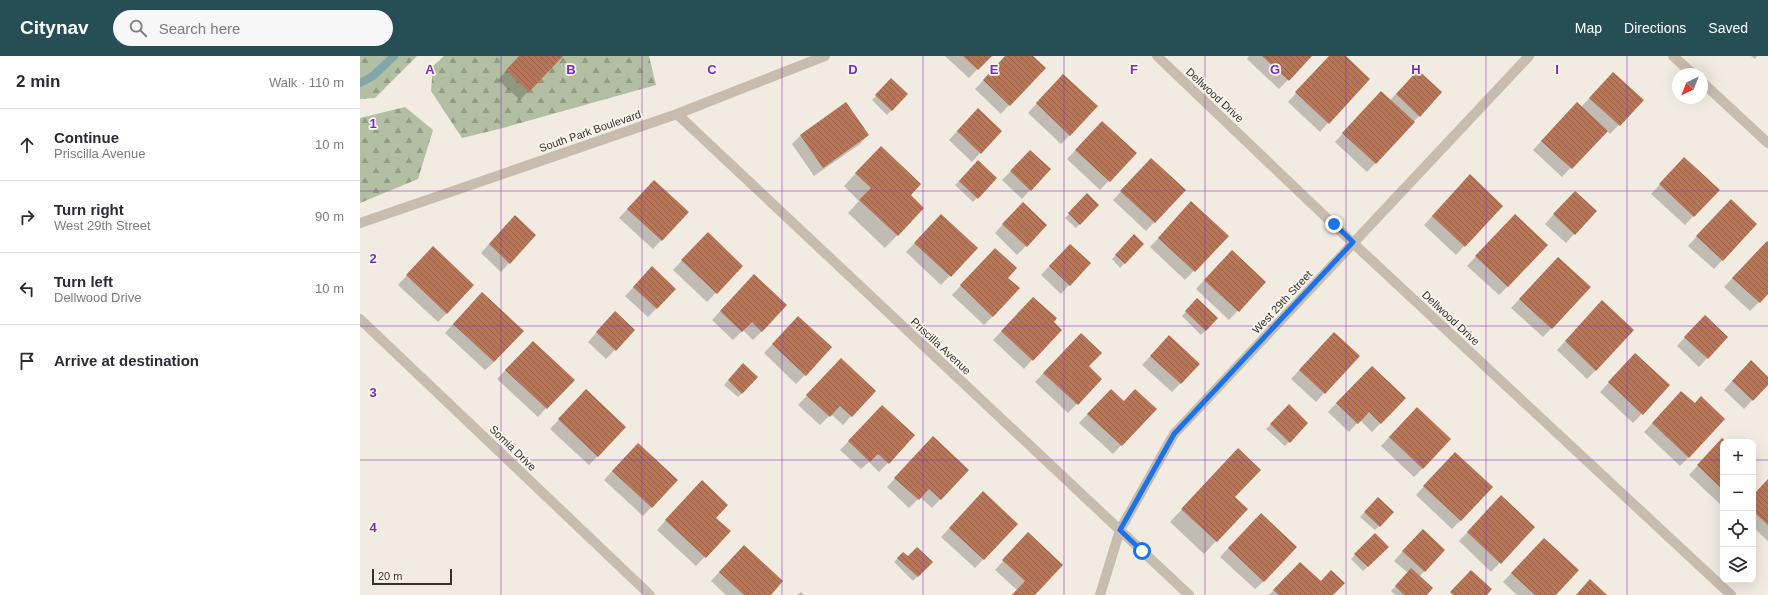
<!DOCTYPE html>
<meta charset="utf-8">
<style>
body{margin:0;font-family:Arial,sans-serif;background:#f7f7f7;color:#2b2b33}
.controls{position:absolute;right:12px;bottom:12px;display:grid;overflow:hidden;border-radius:8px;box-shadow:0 4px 16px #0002}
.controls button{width:36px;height:36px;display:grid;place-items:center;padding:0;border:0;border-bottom:1px solid #e1e1e2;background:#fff;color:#2b2b33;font:20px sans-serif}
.compass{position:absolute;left:1312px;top:12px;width:36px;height:36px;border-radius:50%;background:#fff;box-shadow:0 4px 16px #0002;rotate:223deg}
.scale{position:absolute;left:12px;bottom:10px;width:80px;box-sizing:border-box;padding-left:4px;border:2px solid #37302c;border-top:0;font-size:11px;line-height:14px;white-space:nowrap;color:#37302c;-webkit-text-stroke:3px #f9f4ed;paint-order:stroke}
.stop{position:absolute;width:12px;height:12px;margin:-9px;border:3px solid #1a73e8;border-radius:50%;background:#fff}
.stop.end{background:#1a73e8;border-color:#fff;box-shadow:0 1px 4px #0008}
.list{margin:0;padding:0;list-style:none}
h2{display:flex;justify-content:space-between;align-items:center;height:52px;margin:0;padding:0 16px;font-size:17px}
h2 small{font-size:13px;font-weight:400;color:#7c7c81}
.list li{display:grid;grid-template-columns:26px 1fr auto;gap:12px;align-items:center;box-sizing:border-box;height:72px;padding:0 16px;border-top:1px solid #e1e1e2}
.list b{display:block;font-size:15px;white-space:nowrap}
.list p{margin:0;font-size:13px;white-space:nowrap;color:#7c7c81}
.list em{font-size:13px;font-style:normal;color:#7c7c81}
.icon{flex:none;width:22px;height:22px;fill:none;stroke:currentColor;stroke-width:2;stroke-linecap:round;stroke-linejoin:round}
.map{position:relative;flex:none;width:1408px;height:539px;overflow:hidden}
header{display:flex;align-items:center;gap:24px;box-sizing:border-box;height:56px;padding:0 20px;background:#254e55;color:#fff}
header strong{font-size:19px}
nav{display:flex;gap:22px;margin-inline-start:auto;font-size:14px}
.search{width:280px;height:36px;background:#f7f7f7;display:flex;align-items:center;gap:10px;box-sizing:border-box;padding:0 14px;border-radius:22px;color:#7c7c81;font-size:15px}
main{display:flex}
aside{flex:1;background:#fff}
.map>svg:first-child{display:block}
.forest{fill:url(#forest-firs)}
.shadow{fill:#0003}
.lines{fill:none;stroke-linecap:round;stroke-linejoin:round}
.stream{stroke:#83a6ab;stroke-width:8}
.building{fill:url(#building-back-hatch)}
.minor{stroke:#c8bcae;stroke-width:10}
.route{stroke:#1a73e8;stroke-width:5}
.grid{fill:none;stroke:#7b2cbf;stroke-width:1;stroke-opacity:0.55}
.labels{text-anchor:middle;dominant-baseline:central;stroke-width:3.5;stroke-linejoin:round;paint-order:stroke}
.street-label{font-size:11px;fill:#37302c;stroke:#f9f4ed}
.grid-label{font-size:13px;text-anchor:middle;font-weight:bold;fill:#7b2cbf;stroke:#f9f4ed;stroke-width:3.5;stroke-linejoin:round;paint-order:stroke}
</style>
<header>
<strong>Citynav</strong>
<div class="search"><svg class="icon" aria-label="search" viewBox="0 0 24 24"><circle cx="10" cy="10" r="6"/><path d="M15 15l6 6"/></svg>Search here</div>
<nav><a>Map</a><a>Directions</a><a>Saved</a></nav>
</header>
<main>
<aside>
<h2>2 min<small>Walk · 110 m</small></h2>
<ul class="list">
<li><svg class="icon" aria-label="ahead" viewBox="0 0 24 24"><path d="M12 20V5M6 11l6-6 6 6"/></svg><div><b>Continue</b><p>Priscilla Avenue</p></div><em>10 m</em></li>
<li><svg class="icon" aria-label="right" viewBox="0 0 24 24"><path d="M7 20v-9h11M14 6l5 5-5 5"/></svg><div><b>Turn right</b><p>West 29th Street</p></div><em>90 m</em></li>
<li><svg class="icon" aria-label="left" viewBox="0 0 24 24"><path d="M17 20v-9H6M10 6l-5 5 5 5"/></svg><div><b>Turn left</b><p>Dellwood Drive</p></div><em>10 m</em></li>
<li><svg class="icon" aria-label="arrive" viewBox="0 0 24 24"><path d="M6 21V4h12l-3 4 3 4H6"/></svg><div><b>Arrive at destination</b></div></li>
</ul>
</aside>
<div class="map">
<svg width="1408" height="539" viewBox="0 0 1408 539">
<defs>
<pattern id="forest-firs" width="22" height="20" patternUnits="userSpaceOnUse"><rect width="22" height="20" fill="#b3bfa2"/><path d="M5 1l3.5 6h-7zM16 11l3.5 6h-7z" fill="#929c84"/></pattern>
<pattern id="building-back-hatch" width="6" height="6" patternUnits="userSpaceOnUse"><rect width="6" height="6" fill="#b87658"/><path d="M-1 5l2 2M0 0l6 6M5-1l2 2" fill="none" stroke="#966149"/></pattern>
</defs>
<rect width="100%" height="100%" fill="#f1ebe1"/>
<g class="forest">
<polygon points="0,0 57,0 15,42 0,43"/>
<polygon points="84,0 289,0 296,29 143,72 102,82 71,35 73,10"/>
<polygon points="45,51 73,74 58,123 0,147 0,62"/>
</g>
<g class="shadow">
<polygon points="160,0 202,0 160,44 138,24"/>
<polygon points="585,0 630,0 609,22"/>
<polygon points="646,0 671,0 649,49 641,58 615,33"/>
<polygon points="889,0 951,0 919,33 887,3"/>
<polygon points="970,0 984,0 968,67 960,76 928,46"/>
<polygon points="1391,0 1397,0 1395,3"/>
<polygon points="531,24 547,38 527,59 512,44"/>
<polygon points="1050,24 1059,60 1007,116 975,86 1013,45 1030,44"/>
<polygon points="1245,26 1283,44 1250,78 1246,74 1202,121 1173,94 1208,56 1221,51"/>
<polygon points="695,28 710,79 701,88 668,57"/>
<polygon points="486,48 508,79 500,88 454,120 432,88 440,80"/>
<polygon points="609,62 620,97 612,106 589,84"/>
<polygon points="734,75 776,97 740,134 707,103"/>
<polygon points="509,103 563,152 525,192 488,157 499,145 484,130"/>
<polygon points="662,104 670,134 662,143 642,124"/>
<polygon points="618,106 636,122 613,146 595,129"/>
<polygon points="1316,111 1358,134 1325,169 1291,138"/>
<polygon points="783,112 825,134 786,175 753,144"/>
<polygon points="1101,129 1104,190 1096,199 1064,169"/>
<polygon points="286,134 328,156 293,193 259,162"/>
<polygon points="727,139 738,149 716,172 705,162"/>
<polygon points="1206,145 1214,178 1206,187 1185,168"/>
<polygon points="1362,153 1396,168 1354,213 1328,190"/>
<polygon points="654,156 666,190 657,199 635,177"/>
<polygon points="823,156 867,180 825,224 790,191"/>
<polygon points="572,168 616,192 581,229 546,196"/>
<polygon points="1146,168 1148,230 1139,239 1107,210"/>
<polygon points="146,169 149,207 141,216 121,197"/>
<polygon points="774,180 783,188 760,212 752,203"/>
<polygon points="339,186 382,210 347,246 313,214"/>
<polygon points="1408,187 1408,237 1390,255 1364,231 1398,195"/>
<polygon points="701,198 709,229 701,238 681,219"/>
<polygon points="64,200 87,257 78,266 38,229"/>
<polygon points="627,202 633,260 624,269 592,239"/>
<polygon points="863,204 905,226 869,264 836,233"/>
<polygon points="1190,211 1230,231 1183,281 1151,252"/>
<polygon points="284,220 315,233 288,261 265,240"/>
<polygon points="385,228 402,275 393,284 383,274 373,284 352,264"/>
<polygon points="837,244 857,262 841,279 822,260"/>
<polygon points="114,246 134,306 125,314 85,277"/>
<polygon points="665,251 672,304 664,313 633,284"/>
<polygon points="1234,254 1236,314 1227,323 1197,294"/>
<polygon points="247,265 274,274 246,303 228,286"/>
<polygon points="1336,269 1347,302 1339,311 1317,290"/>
<polygon points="430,270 445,319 436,328 404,297"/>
<polygon points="965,286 964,337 956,346 931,323"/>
<polygon points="712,287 727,310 741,323 708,357 675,326"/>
<polygon points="801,289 839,308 812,336 782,309"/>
<polygon points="164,295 186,352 178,361 137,323"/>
<polygon points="1267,307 1309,329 1273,367 1240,336"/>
<polygon points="383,308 397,321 378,341 364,329"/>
<polygon points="473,312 491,360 483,369 471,358 460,369 438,349"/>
<polygon points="1382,314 1408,322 1408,327 1384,353 1364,334"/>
<polygon points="1003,320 1045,342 1012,376 1000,364 989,376 968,356"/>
<polygon points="218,343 238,400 229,409 190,373"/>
<polygon points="742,343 795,353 753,398 719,367"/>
<polygon points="1313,345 1334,349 1364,363 1320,410 1284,376"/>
<polygon points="929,350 947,367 925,390 906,373"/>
<polygon points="514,359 554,380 519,416 509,406 501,413 480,394"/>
<polygon points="1048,361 1063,412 1054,421 1021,390"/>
<polygon points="1362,383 1365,386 1363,386 1362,450 1329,419"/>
<polygon points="565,390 608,414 572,452 560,441 549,452 527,431"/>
<polygon points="269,397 316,425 283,460 244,424"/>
<polygon points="866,406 874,441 886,453 844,498 810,466"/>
<polygon points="1086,406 1101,464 1092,473 1056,439"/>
<polygon points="1393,412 1396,414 1393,417"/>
<polygon points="1408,424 1408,485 1393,471 1393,440"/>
<polygon points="334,434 355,462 369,475 336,510 297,474"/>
<polygon points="1018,442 1032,456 1015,474 1000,461"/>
<polygon points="615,445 656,468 615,512 581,481"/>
<polygon points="1133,449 1174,471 1131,516 1099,485"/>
<polygon points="892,467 904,525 895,533 860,501"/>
<polygon points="1015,478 1027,491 1003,515 991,503"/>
<polygon points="1054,483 1084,494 1059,521 1065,539 1035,539 1031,535 1048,517 1034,505"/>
<polygon points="660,486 674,539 652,539 657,534 635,514"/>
<polygon points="1175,492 1195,539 1157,539 1143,526"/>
<polygon points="543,497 548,502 571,506 553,525 534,506"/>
<polygon points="375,499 409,539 366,539 351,525"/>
<polygon points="931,516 972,539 909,539"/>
<polygon points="441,536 444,539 437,539"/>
</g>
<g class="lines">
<polyline class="stream" points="0,27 13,20 34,0"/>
</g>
<g class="building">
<polygon points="159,0 203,0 169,36 146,14"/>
<polygon points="603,0 632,0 618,14"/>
<polygon points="645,0 673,0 686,12 650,50 623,24"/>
<polygon points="902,0 952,0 929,25"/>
<polygon points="969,0 986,0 1010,23 969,68 935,36"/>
<polygon points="1058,14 1082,36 1060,61 1036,38"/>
<polygon points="1253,16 1284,44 1260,70 1229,42"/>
<polygon points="703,18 738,50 710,80 676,47"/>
<polygon points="531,22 548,38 532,55 515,39"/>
<polygon points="1021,35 1055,66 1016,108 982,77"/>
<polygon points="486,46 509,79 463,112 440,79"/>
<polygon points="1217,46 1248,75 1212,113 1181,85"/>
<polygon points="618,52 642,75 621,98 597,75"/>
<polygon points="742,65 777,97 750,126 715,94"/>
<polygon points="521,90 561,128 551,139 564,152 538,180 499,144 511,132 495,117"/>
<polygon points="670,94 691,113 671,135 650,115"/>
<polygon points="1324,101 1360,134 1334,161 1299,128"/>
<polygon points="791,102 826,134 795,167 760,135"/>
<polygon points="618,104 637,122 618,143 599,125"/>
<polygon points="1110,118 1143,150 1105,191 1072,160"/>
<polygon points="294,124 329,156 302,185 267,153"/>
<polygon points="1215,135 1237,155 1215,179 1193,158"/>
<polygon points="727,137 739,149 720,169 708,157"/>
<polygon points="1371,143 1397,168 1363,205 1336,180"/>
<polygon points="831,145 869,180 835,216 798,182"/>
<polygon points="663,146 687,169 667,191 642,168"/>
<polygon points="581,158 618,192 591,221 554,187"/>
<polygon points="1155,158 1188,189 1148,231 1115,200"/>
<polygon points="155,159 176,179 150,208 129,188"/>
<polygon points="348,176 383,210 357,238 321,204"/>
<polygon points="774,178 784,188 765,208 755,199"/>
<polygon points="1407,185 1408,186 1408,238 1400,247 1372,222"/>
<polygon points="710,188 731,207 710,230 689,210"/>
<polygon points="73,190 114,229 87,258 46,219"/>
<polygon points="635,192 657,212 648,222 660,232 633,261 600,229"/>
<polygon points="872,194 906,226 879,256 844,224"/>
<polygon points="1198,201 1231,231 1192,273 1159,243"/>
<polygon points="292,210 316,233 297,253 273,231"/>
<polygon points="394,218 427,249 402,276 392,266 382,276 360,255"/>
<polygon points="122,236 164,275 134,306 93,268"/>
<polygon points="673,241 697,262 694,266 702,274 673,305 641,275"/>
<polygon points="837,242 858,262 846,275 825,255"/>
<polygon points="1242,244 1274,274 1236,315 1205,285"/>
<polygon points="255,255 275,274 256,295 236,276"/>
<polygon points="1345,259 1368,281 1348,303 1324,281"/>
<polygon points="438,260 472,291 446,320 412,288"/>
<polygon points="974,276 1000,300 965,338 939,314"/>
<polygon points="721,277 742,297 729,310 742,323 718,349 683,317"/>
<polygon points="809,279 840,308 821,328 790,300"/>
<polygon points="173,285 215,324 187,353 145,314"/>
<polygon points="1275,297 1310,329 1283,359 1248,326"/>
<polygon points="481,302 516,335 492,361 480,350 470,361 446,339"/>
<polygon points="1391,304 1408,321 1408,329 1393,345 1372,325"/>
<polygon points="383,307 398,321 382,338 368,324"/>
<polygon points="1012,310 1046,342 1021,368 1009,356 998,368 976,347"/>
<polygon points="226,333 266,371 238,401 198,363"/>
<polygon points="751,333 764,345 775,333 797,353 762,390 727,358"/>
<polygon points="1321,335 1335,347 1341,340 1365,363 1329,402 1292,367"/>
<polygon points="929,348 948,367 930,387 910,368"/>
<polygon points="522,349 555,379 529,408 518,398 510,406 488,385"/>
<polygon points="1057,351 1091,383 1063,413 1029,381"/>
<polygon points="573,380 609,414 581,444 569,433 559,444 534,422"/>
<polygon points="1362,382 1367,386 1363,386 1363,434 1337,409"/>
<polygon points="278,387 318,424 292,452 252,415"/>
<polygon points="878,392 901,414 875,441 888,453 857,486 821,453"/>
<polygon points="1095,396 1133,431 1101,465 1063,430"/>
<polygon points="1408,423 1408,469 1393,455 1393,439"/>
<polygon points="342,424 368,449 356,462 371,475 346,502 305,464"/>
<polygon points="623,435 658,468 624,504 589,472"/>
<polygon points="1141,439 1175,471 1141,508 1107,476"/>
<polygon points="1018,441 1034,456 1020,471 1004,456"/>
<polygon points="901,457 937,491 904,526 868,492"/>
<polygon points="1063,473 1085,494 1065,516 1042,495"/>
<polygon points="668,476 703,509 675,539 652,539 665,525 642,504"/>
<polygon points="1015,477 1029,491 1008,511 994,498"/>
<polygon points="1184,482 1219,514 1196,539 1175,539 1151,517"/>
<polygon points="384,489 423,525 411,539 384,539 359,516"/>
<polygon points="557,491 573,506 558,521 537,502 543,496 548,500"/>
<polygon points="940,506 961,525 971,514 985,527 973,539 919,539 913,534"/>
<polygon points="1051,512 1073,532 1067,539 1044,539 1035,530"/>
<polygon points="1111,514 1132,533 1127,539 1093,539 1090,536"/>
<polygon points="1230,523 1247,539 1216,539"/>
</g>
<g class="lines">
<g class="minor">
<polyline points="797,0 993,187 1371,539"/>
<polyline points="1313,0 1333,18"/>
<polyline points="1342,26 1408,87"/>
<polyline points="317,58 829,539"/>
<polyline points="0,167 317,58 465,0"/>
<polyline points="0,263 290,539"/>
<polyline points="740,539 760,474 814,378 1169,0"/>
</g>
</g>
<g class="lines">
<polyline class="route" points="782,495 760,474 814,378 993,186 974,168"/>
</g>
<path class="grid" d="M141 0V539M282 0V539M422 0V539M563 0V539M704 0V539M845 0V539M986 0V539M1126 0V539M1267 0V539M0 135H1408M0 270H1408M0 404H1363M1393 404H1408"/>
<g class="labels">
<g class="street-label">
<text transform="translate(855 39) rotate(43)">Dellwood Drive</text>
<text transform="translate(230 75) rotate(-19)">South Park Boulevard</text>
<text transform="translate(922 246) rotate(-47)">West 29th Street</text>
<text transform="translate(1091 262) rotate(43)">Dellwood Drive</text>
<text transform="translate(581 290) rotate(43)">Priscilla Avenue</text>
<text transform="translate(153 392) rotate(44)">Somia Drive</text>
</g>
</g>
<g class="grid-label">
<text x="70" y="18">A</text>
<text x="211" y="18">B</text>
<text x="352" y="18">C</text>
<text x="493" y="18">D</text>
<text x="634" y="18">E</text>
<text x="774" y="18">F</text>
<text x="915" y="18">G</text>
<text x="1056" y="18">H</text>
<text x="1197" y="18">I</text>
<text x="13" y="72">1</text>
<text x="13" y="207">2</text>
<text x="13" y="341">3</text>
<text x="13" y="476">4</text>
</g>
</svg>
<div class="controls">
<button>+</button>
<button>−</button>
<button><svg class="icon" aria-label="locate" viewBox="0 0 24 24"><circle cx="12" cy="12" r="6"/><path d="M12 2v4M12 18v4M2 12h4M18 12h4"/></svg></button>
<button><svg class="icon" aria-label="layers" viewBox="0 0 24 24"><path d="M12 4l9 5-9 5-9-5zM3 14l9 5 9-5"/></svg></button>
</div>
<svg class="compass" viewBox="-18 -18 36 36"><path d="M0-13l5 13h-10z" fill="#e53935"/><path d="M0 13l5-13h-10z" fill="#7c7c81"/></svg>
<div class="scale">20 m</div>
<div class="stop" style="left:782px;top:495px"></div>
<div class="stop end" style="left:974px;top:168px"></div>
</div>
</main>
